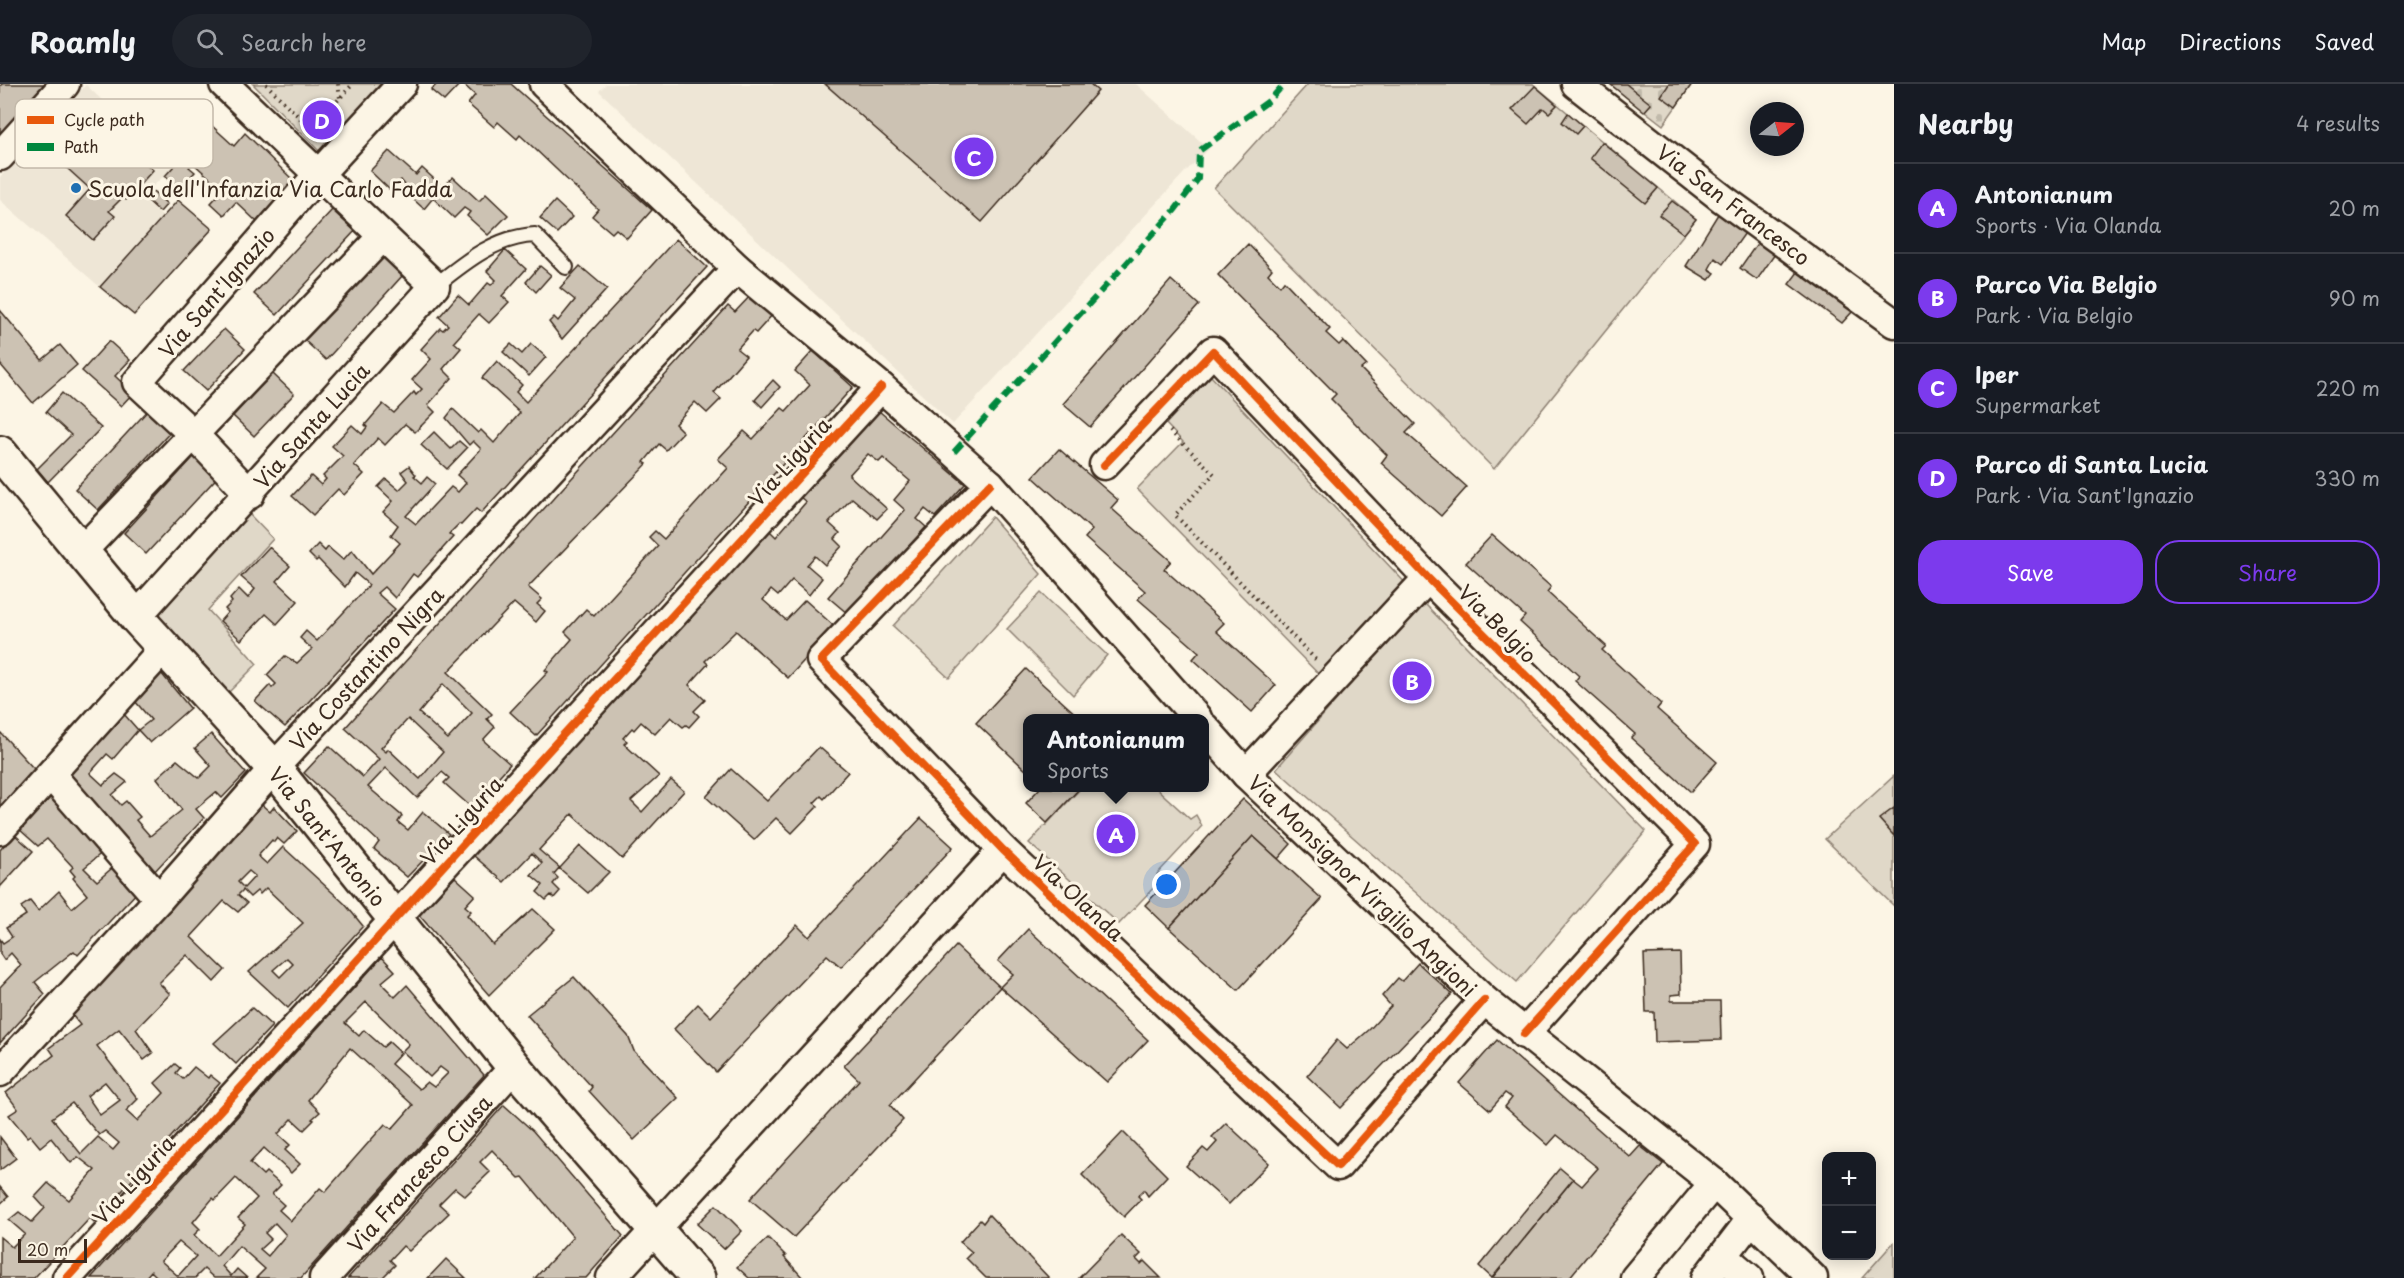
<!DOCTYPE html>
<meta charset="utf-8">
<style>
body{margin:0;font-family:"Playpen Sans",sans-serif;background:#20242c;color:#f1f3f6}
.controls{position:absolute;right:18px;bottom:18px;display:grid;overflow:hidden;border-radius:12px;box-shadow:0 3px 15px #0003}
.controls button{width:54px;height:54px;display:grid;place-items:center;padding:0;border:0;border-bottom:2px solid #363941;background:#171b24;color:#f1f3f6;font:30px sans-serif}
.compass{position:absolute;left:1750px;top:18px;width:54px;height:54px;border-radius:50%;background:#171b24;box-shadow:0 3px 15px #0003;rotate:73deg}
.scale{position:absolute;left:18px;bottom:15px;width:69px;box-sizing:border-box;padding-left:6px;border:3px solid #3b2a1e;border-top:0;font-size:16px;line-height:21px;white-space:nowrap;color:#3b2a1e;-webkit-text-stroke:4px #fcf5e5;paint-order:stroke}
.you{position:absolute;left:1167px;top:801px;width:21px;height:21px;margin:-15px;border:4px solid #fff;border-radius:50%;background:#1a73e8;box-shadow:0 0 0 9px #1a73e833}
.badge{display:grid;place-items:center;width:39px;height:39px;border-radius:50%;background:#7c3aed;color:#fff;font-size:20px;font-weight:700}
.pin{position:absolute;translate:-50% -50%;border:3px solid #fff;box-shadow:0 2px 6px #0006}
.popup{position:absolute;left:1023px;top:630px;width:186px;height:78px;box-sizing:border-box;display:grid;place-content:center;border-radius:12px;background:#171b24;filter:drop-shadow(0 2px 4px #0005);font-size:20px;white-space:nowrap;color:#9ea1a6}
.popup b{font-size:22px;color:#f1f3f6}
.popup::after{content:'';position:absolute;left:50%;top:100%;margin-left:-12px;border:12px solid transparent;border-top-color:#171b24}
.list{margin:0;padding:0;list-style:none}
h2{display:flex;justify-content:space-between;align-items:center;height:78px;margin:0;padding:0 24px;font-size:26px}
h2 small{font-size:20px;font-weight:400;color:#9ea1a6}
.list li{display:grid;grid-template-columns:39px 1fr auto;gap:18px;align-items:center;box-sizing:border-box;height:90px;padding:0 24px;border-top:2px solid #363941}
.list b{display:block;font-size:22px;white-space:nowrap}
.list p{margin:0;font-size:20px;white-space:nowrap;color:#9ea1a6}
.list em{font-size:20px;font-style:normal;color:#9ea1a6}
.actions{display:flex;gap:12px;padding:18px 24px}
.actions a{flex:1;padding:14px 0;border:2px solid #7c3aed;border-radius:24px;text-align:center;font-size:21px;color:#7c3aed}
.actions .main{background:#7c3aed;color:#fff}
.icon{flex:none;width:33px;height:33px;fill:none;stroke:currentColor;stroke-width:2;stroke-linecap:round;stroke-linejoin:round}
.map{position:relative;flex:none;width:1894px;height:1194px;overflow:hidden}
header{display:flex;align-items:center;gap:36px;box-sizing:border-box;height:84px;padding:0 30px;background:#171b24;border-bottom:2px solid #363941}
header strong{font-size:28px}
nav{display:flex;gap:33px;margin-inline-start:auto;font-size:21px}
.search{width:420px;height:54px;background:#20242c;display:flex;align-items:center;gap:15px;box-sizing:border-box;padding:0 21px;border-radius:33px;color:#9ea1a6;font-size:22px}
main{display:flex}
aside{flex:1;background:#171b24}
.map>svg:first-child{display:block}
.built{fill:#eee6d6}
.green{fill:#e0d8c8;stroke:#8e8173;stroke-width:1.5}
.cemetery{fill:url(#cemetery-stones);stroke:#8e8173;stroke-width:1.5}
.building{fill:#ccc2b3;stroke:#3b2a1e;stroke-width:1.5;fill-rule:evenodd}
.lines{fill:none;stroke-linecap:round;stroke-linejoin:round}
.lane-casing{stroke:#3b2a1e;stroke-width:18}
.street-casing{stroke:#3b2a1e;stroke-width:33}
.secondary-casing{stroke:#3b2a1e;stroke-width:38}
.path{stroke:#3b2a1e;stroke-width:4;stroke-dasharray:1.5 4.5;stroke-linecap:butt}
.lane{stroke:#fcf5e5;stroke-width:14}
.street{stroke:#fcf5e5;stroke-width:28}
.secondary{stroke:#fcf5e5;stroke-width:33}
.quiet{stroke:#00873e;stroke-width:6;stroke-dasharray:12 6;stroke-linecap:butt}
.cycleway-casing{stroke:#fcf5e5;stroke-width:11}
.cycleway{stroke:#e8590c;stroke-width:8}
.poi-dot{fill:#1f6fb2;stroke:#fcf5e5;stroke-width:2}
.labels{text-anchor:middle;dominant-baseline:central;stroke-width:6;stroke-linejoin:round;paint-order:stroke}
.poi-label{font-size:21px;fill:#3b2a1e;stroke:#fcf5e5;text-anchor:start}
.street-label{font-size:21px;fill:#3b2a1e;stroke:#fcf5e5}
.key{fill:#fcf5e5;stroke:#c2b8a9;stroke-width:1.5}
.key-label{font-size:16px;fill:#3b2a1e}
</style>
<header>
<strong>Roamly</strong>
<div class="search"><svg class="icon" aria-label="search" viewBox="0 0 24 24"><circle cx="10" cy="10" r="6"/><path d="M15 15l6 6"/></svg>Search here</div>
<nav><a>Map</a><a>Directions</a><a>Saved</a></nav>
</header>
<main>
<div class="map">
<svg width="1894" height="1194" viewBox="0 0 1894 1194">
<defs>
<pattern id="cemetery-stones" width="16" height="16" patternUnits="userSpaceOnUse" patternTransform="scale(1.5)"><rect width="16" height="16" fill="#e0d8c8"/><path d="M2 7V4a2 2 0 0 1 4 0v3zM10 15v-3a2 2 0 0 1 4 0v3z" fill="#c1baab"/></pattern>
</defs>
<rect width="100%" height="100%" fill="#fcf5e5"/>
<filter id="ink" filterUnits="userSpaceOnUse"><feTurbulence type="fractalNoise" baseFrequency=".0167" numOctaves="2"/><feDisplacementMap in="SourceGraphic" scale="12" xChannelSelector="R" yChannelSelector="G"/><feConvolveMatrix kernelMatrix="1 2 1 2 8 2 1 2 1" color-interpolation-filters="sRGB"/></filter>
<g filter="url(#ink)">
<g class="built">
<polygon points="606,0 1136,0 1209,65 1185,88 953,340 599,7"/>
<polygon points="86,1 173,83 141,114 163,133 100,203 0,116 0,93"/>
</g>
<g class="green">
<polygon points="253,0 390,0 323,71"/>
<polygon points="1308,0 1533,0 1696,135 1494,385 1214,104"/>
<polygon points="1210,291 1427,522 1646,747 1517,898 1276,685 1340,612 1137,405 1183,358 1166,340"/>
<polygon points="249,430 273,455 208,526 257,580 227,610 155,531"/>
<polygon points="992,433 1041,490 949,594 893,542"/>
<polygon points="1041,509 1107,571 1073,611 1007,545"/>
<polygon points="1894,692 1894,822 1825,755"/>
<polygon points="1081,704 1156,704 1190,735 1196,731 1202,742 1157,790 1161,796 1119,840 1029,759"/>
<polygon points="1894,1158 1894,1194 1862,1194"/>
</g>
<polygon class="cemetery" points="1610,0 1692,0 1663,41"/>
<g class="building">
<polygon points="2,0 47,0 0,53 0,2"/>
<polygon points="437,0 460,0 444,17 431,6"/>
<polygon points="463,0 511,0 652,126 627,154 616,145 612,149 592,132 598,125 535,65 520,51 517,55 498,38 494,43 468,20 475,11"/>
<polygon points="825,0 1090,0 1098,7 982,138"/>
<polygon points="1610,0 1626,0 1651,20 1644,28"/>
<polygon points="1669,0 1692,0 1676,23 1661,12"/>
<polygon points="1535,2 1557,21 1549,29 1543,24 1528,40 1512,26"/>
<polygon points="68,20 110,59 114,55 124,65 130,59 146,73 142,76 153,86 126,116 123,113 109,127 115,132 93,156 66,132 90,105 36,56"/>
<polygon points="1568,29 1583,42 1576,50 1562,38"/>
<polygon points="211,41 234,62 245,49 294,97 257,138 236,118 224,131 211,119 223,106 193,79 189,83 195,88 179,105 165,92"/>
<polygon points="1602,58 1658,104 1645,119 1590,74"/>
<polygon points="389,67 416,91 422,84 443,103 453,93 479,117 486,110 508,131 488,151 467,132 470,128 464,124 454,134 433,114 424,125 402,105 406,102 401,96 390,106 370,87"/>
<polygon points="153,107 167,120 160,128 146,115"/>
<polygon points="178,116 212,145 134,231 100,203"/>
<polygon points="555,117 572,133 557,149 540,134"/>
<polygon points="1672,117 1696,135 1684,150 1659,131"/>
<polygon points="332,126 355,147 277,231 254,210"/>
<polygon points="1718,130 1745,149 1723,180 1715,174 1709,185 1715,189 1709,196 1686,182"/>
<polygon points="676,155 707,183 481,429 476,425 461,441 459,440 449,450 453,453 417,493 413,490 395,514 384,503 377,509 395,525 285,643 255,617 270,601 272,604 276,600 267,591 285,572 297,579 312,565 300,554 306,547 317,557 369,501 355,489 345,503 318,475 316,477 309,470 318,460 325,467 328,463 343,476 352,466 371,490 400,459 391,451 398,441 383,428 393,417 378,403 386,395 399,406 408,397 401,388 409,382 416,391 414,392 422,399 427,393 435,400 406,432 416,440 451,403 458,408 466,399 457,391 481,365 473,357 469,361 446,334 453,325 478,349 481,346 494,359 520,329 482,294 497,277 522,301 516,308 526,318"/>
<polygon points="1758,158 1775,170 1757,196 1740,184"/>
<polygon points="1248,160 1272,185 1268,190 1280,202 1284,197 1330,245 1326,249 1339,261 1343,257 1366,281 1361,285 1415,340 1406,349 1467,403 1441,432 1381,379 1387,371 1331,315 1336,310 1218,191"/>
<polygon points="505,166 526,185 502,212 509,218 489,239 479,230 454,258 461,264 443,285 452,294 428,321 435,328 415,348 405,340 385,361 378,354 354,381 364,390 344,411 338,405 313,431 292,412 311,392 321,401 326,395 323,392 343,372 332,362 352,341 362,350 367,343 365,341 383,320 394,329 414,308 416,311 422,305 412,296 431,275 421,265 440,244 443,246 448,241 439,233 458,211 469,221 488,199 491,201 496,196 487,187"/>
<polygon points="381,170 403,191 326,276 303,255"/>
<polygon points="540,182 551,191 536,208 526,198"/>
<polygon points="580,182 607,205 562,255 549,238 554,233 558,237 575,216 560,204"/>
<polygon points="1798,188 1853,227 1842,239 1789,200"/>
<polygon points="1171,196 1199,221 1090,343 1063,320"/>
<path d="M751 211 773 230 756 249 753 247 737 265 746 272 714 309 721 315 707 329 695 318 675 340 683 348 666 366 659 360 644 378 647 380 528 503 542 515 537 520 545 527 536 538 514 519 448 588 492 630 487 635 495 643 483 656 510 680 471 723 444 699 449 694 442 688 417 714 386 684 368 703 402 732 398 738 408 746 423 728 449 750 407 793 374 765 379 758 304 689 329 662 363 693 379 675 345 644 728 222 735 228ZM443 600 472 629 448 655 419 629ZM408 635 443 668 420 695 388 665 386 668 381 664Z"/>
<polygon points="0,226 42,276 60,261 77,281 33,319 0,280"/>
<polygon points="224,245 245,265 206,307 184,287"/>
<polygon points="109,257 130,276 115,292 133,309 121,322 82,287"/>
<polygon points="511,260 522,270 531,260 546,273 529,292 503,268"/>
<polygon points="813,267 853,303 536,652 510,628 548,588 545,586 572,555 565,548 586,525 594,532 658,462 649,453 655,447 664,455 728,384 718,375 744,347 753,355 782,324 786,327 810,301 795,287"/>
<polygon points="272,289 294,310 254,352 233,332"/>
<polygon points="773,296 780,303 762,323 755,316"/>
<polygon points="62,309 101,344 48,398 37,385 71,351 46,328"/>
<polygon points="153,321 176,342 98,426 75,405"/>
<polygon points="879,327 965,400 935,433 925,425 917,435 926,443 848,530 828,513 905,426 894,416 910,397 883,374 879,378 868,370 849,391 887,425 877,435 852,414 829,439 840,449 835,455 842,462 825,481 815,472 807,481 822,494 809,511 792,496 778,512 771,506 763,516 786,536 805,516 835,543 788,594 736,547 705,577 708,580 689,601 705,616 694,627 699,632 689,643 686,641 683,643 671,633 655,650 641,638 634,646 632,644 623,654 627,657 624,660 659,692 631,717 642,728 671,696 684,707 622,775 572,730 539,766 560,784 580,762 609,788 588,809 559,784 554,790 558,794 553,800 560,807 554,814 551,811 546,816 537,808 543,801 531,791 542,779 532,769 504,798 474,772 768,445 776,453 806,418 800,413"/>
<polygon points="434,348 451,365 459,357 467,364 447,385 421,361"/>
<polygon points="201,365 224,386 146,470 124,449"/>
<polygon points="1059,365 1118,416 1111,424 1171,477 1164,485 1224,539 1216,547 1276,601 1252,628 1193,575 1199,568 1138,515 1145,507 1085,454 1092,446 1033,393"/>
<polygon points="1492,451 1551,503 1547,508 1606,562 1602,566 1661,620 1657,625 1717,678 1691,708 1631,654 1635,650 1575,597 1579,592 1520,538 1525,532 1466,479"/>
<polygon points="269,463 290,482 277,497 298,517 277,540 266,530 241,556 220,537 228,528 225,525 232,518 230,515 239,505 248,514 255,505 241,493"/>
<polygon points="1026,585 1080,634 1028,634 1028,688 976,639"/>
<polygon points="161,589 190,624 150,659 138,646 151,636 135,617"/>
<polygon points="123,629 138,646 113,675 107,670 90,689 103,701 116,690 127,698 112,711 121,721 126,717 140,733 136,736 150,752 182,726 157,694 177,676 199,694 211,682 195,664 211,650 246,689 222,714 216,708 196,725 204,734 154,788 68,691"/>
<polygon points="0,648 35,686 0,722"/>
<polygon points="819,663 848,688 824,715 821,712 814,719 818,722 792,749 776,734 754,756 706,713 731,685 767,717"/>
<polygon points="1040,704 1080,704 1047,739 1026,719"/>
<polygon points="53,707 105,766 84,784 97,797 118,779 141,804 78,871 74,867 35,898 45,910 0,959 0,903 21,881 11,869 4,876 0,870 0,855 3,859 12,853 6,844 26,831 21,823 30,817 38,827 59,807 72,824 87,811 73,794 75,792 70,786 73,783 47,755 38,762 19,745"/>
<polygon points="1243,715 1291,760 1278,775 1253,752 1169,844 1145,821"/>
<path d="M262 721 270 728 274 723 297 747 284 760 277 754 274 758 272 756 258 772 267 780 283 763 345 820 363 842 288 924 249 888 303 839 266 804 260 810 257 807 250 813 243 806 238 811 247 819 238 828 224 817 191 853 225 886 214 898 187 871 159 899 170 910 136 945 153 969 144 976 119 945 97 962 138 1015 126 1027 137 1037 164 1009 155 999 175 980 180 984 176 989 183 995 194 983 208 994 210 991 220 999 94 1138 90 1134 34 1194H0V1153L12 1163 25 1150 9 1136 19 1128 32 1138 45 1124 35 1113 48 1099 69 1116 95 1086 78 1073 71 1079 51 1054 40 1063 30 1051 27 1053 9 1031 18 1025 6 1009 54 971 49 964 80 941 72 931ZM249 787 255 792 244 804 238 798ZM287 874 293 880 280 893 273 886ZM105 998 120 1016 100 1031 87 1012ZM72 1019 99 1051 105 1047 119 1059 113 1066 98 1053 81 1070 52 1034Z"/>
<polygon points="1894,724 1894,752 1879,735"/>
<polygon points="921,734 953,763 841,883 827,871 716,988 674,945 698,920 711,933 797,841 809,853"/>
<polygon points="14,750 33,767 0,803 0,766"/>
<polygon points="1253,752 1322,815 1238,906 1169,844"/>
<polygon points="455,793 475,811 465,822 471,827 467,831 493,861 533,825 555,845 489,911 419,831"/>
<polygon points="1028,845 1148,956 1107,998 1000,903 1013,890 998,877"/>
<polygon points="956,862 1000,903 890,1021 903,1036 794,1153 750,1115 859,996 844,982"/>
<polygon points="1680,869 1681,910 1671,911 1671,917 1720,917 1721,956 1655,958 1654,928 1646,928 1644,870"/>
<path d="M382 873 395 887 382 898 384 902 395 913 407 901 484 991 301 1194H256L265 1185 239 1162 222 1182 231 1192 237 1185 247 1194H214L204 1185 195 1194H158L151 1187 145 1194H91ZM366 918 409 960 402 967 430 993 440 983 448 989 434 1003 427 998 419 1005 391 980 401 969 389 958 383 963 364 946 359 952 345 939ZM350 964 413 1021 392 1045 385 1040 325 1108 320 1104 291 1137 279 1126 284 1121 272 1110 281 1101 266 1088 263 1091 250 1079 264 1064 291 1089 300 1080 285 1066 290 1061 278 1050 292 1035 304 1046 314 1036 312 1035 320 1028 308 1016ZM236 1094 257 1114 238 1134 245 1140 216 1172 194 1151 200 1145 193 1138 213 1114 215 1116ZM275 1139 286 1151 268 1172 260 1165 271 1155 265 1149ZM179 1158 196 1172 178 1192 161 1177Z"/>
<polygon points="1418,879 1452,910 1341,1024 1307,992 1337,956 1347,965 1370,945 1391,922 1382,912 1398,894 1402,897"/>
<polygon points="574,893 628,952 634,967 678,1014 634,1056 589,1007 592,1003 527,931"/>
<polygon points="252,924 272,942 236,980 214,959"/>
<polygon points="1497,956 1630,1073 1640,1062 1663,1080 1569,1194 1492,1194 1573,1095 1582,1102 1598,1084 1557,1051 1548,1061 1505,1023 1512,1014 1505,1009 1490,1026 1459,999"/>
<polygon points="504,1021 533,1047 623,1152 586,1194 535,1194 573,1153 523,1093 519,1094 492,1066 480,1078 490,1088 465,1112 455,1104 439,1120 449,1129 409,1167 403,1162 390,1176 395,1181 382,1194 348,1194"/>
<polygon points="1226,1039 1269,1079 1229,1120 1186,1082 1203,1064 1208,1068 1217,1058 1212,1053"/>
<polygon points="1123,1048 1167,1092 1148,1112 1144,1106 1138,1112 1141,1115 1124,1133 1082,1091"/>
<polygon points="0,1053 16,1074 0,1086"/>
<polygon points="1560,1084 1573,1095 1492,1194 1479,1182"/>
<polygon points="0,1103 8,1113 0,1120"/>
<polygon points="716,1121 742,1147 724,1165 697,1140"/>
<polygon points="989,1131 1049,1194 986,1194 966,1174 972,1168 960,1158 980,1136 983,1139"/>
<polygon points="1121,1151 1141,1170 1136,1175 1141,1180 1144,1177 1161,1194 1079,1194"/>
<polygon points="768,1154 786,1172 784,1173 803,1194 749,1194 737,1183"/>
<polygon points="446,1175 466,1194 428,1194"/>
</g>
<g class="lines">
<defs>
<path id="lane" d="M435 202C465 178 495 153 535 151L566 183"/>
<g id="street">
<polyline points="544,0 737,184 881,303 990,400 1197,634"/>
<polyline points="1576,0 1723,115 1894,239"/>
<polyline points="0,72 65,0"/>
<polyline points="1104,381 1213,267 1428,494 1695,760 1524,950"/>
<polyline points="990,400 821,576 1003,766 1338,1082 1484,916"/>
<polyline points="250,410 194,351 137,298 317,92 402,0"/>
<polyline points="83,466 382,153"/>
<polyline points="136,533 435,202 224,0"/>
<polyline points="1204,643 1246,690 1484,916 1714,1099 1813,1194"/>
<polyline points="1246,690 1428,494"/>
<polyline points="51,691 159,815"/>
<polyline points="0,746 165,563"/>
<polyline points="0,988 159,815 280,677 737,184"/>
<polyline points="1723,1172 1749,1194"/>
<polyline points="67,1194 881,303"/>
<polyline points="324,1194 514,983"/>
<polyline points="611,1194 1003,766"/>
<polyline points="1635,1194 1714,1099"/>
<polyline points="1706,1194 1752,1134"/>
</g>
<polyline id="secondary" points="0,369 136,533 274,684 514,983 698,1194"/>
</defs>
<use href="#lane" class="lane-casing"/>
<use href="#street" class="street-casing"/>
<use href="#secondary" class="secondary-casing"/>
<g class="path">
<polyline points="266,0 303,37"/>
<polyline points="338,0 340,14"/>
<polyline points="309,42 311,45 353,0"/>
<polyline points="1170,347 1214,390 1175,431 1318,578"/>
</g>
<use href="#lane" class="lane"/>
<use href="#street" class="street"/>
<use href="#secondary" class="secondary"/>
<polyline class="quiet" points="954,368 1175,126 1198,95 1199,67 1270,16 1284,0"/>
<defs>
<g id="cycleway">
<polyline points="1104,381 1213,267 1428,494 1695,760 1524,950"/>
<polyline points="990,400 821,576 1003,766 1338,1082 1484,916"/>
<polyline points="67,1194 881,303"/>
</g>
</defs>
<use href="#cycleway" class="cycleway-casing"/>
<use href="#cycleway" class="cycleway"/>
</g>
</g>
<circle class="poi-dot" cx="76" cy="104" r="6"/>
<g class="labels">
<g class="poi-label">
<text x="88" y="104">Scuola dell'Infanzia Via Carlo Fadda</text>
</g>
<g class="street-label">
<text transform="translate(1734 120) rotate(37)">Via San Francesco</text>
<text transform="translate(216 208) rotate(-49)">Via Sant'Ignazio</text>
<text transform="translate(311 341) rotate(-48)">Via Santa Lucia</text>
<text transform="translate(789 377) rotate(-48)">Via Liguria</text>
<text transform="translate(1498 539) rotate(45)">Via Belgio</text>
<text transform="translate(366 584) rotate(-47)">Via Costantino Nigra</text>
<text transform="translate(461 736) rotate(-48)">Via Liguria</text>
<text transform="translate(328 752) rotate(51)">Via Sant'Antonio</text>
<text transform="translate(1363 801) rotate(44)">Via Monsignor Virgilio Angioni</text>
<text transform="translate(1079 813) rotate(43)">Via Olanda</text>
<text transform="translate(419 1089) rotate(-48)">Via Francesco Ciusa</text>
<text transform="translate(133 1095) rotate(-48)">Via Liguria</text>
</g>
</g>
<rect x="15" y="15" width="198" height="69" rx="9" class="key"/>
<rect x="27" y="32" width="27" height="8" fill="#e8590c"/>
<rect x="27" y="59" width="27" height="8" fill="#00873e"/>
<g class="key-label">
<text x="64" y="42">Cycle path</text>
<text x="64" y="69">Path</text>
</g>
</svg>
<div class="controls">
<button>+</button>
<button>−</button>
</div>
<svg class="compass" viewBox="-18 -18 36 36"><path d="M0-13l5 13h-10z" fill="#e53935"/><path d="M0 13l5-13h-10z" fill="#9ea1a6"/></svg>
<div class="scale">20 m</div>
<div class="you"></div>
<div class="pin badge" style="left:1116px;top:750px">A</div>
<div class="popup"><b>Antonianum</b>Sports</div>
<div class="pin badge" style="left:1412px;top:597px">B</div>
<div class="pin badge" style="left:974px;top:73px">C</div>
<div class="pin badge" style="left:322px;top:36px">D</div>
</div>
<aside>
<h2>Nearby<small>4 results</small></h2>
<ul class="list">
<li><span class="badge">A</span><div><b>Antonianum</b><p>Sports · Via Olanda</p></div><em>20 m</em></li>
<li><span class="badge">B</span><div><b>Parco Via Belgio</b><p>Park · Via Belgio</p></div><em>90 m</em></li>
<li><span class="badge">C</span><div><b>Iper</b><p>Supermarket</p></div><em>220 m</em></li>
<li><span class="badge">D</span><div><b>Parco di Santa Lucia</b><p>Park · Via Sant'Ignazio</p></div><em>330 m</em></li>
</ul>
<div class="actions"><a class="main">Save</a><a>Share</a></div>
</aside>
</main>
